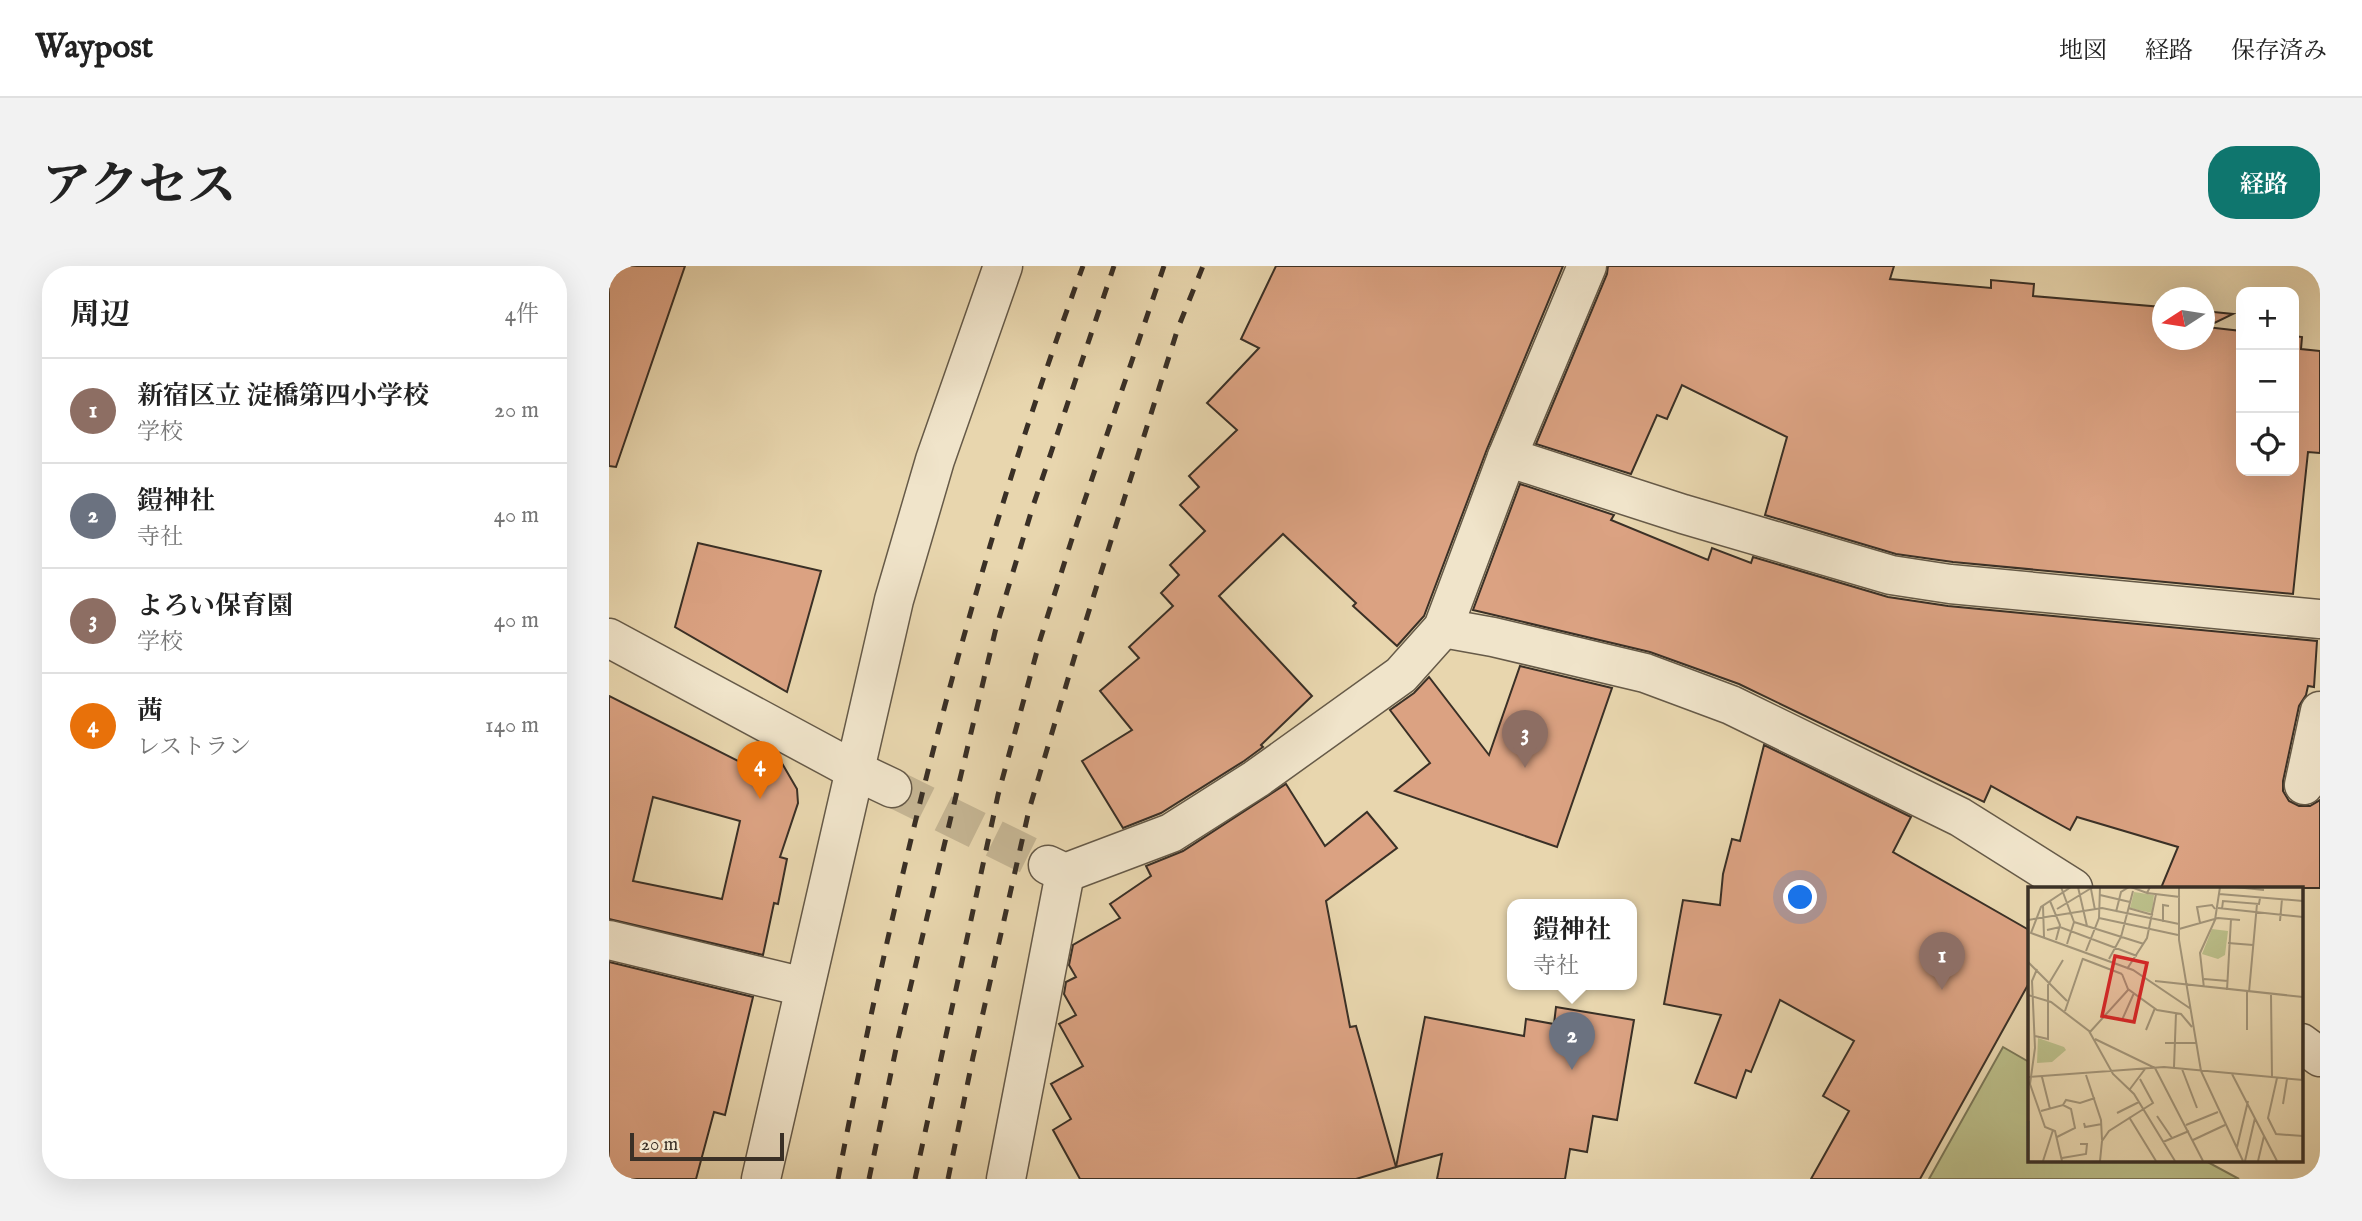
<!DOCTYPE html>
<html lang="ja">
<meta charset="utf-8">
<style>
body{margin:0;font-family:"IM FELL English","Noto Serif JP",serif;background:#f2f2f2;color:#222}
.controls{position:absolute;right:21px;top:21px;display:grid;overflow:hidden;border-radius:14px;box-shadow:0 7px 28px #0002}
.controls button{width:63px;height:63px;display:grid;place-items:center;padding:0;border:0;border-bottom:2px solid #e0e0e0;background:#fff;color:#222;font:35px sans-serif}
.compass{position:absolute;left:1543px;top:21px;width:63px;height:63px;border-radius:50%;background:#fff;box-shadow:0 7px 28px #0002;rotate:258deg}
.scale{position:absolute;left:21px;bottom:18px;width:154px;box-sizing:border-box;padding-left:7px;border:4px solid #3a3026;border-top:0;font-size:19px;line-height:24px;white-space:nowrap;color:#3a3026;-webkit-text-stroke:5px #f0e4ca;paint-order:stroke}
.you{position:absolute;left:1192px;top:632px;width:24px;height:24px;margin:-18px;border:5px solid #fff;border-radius:50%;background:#1a73e8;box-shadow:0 0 0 10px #1a73e833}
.badge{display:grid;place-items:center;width:46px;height:46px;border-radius:50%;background:#0f766e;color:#fff;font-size:23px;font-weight:700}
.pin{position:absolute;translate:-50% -58px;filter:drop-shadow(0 2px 4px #0008)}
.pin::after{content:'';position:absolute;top:37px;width:24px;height:21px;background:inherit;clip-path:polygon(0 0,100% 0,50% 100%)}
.popup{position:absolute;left:898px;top:633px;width:130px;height:91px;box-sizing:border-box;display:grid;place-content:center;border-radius:14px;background:#fff;filter:drop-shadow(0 2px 5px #0005);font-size:23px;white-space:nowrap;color:#767676}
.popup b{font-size:26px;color:#222}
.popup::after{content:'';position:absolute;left:50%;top:100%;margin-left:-14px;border:14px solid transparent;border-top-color:#fff}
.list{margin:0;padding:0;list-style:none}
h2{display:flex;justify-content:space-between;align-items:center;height:91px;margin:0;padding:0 28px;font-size:30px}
h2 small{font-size:23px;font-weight:400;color:#767676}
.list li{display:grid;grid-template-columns:46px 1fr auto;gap:21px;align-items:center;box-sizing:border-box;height:105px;padding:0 28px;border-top:2px solid #e0e0e0}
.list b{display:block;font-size:26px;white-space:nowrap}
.list p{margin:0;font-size:23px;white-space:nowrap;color:#767676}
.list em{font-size:23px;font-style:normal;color:#767676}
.icon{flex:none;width:38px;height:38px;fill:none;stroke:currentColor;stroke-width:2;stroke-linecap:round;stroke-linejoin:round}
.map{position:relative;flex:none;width:1711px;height:913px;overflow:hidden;border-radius:28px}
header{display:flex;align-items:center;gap:42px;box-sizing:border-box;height:98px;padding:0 35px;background:#fff;border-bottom:2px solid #e0e0e0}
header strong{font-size:33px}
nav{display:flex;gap:38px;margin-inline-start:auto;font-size:24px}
.intro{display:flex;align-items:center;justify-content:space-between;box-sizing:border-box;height:168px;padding:0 42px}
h1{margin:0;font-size:49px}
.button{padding:18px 32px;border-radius:28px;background:#0f766e;color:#fff;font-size:24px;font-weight:700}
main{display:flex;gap:42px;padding:0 42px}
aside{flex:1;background:#fff;border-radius:28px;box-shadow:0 7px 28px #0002}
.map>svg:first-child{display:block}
.green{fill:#babd88;stroke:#7a7657;stroke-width:2}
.building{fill:#dba282;stroke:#3a3026;stroke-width:2;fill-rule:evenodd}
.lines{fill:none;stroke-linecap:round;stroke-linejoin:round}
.minor-tunnel{stroke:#c5b593;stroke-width:38;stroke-dasharray:38 19;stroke-linecap:butt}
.minor-casing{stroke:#665a48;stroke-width:41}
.minor{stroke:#f0e4ca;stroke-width:38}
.rail{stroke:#3a3026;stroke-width:5;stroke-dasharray:12 12;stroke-linecap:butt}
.inset-river{fill:none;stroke:#97b9a9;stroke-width:3.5}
.inset-road{fill:none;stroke:#a29478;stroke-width:2}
.view{fill:#d62828;fill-opacity:0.15;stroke:#d62828;stroke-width:3.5}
.inset-edge{fill:none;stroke:#3a3026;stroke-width:3.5}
</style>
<header>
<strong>Waypost</strong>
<nav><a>地図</a><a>経路</a><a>保存済み</a></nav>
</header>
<div class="intro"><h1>アクセス</h1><a class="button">経路</a></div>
<main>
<aside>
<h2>周辺<small>4件</small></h2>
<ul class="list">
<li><span class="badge" style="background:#8d6e63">1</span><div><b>新宿区立 淀橋第四小学校</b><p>学校</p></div><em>20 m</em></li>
<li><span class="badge" style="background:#6b7280">2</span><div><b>鎧神社</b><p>寺社</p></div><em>40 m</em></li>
<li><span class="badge" style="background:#8d6e63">3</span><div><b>よろい保育園</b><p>学校</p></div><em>40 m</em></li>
<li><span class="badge" style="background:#e8710a">4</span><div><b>茜</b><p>レストラン</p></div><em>140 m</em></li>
</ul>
</aside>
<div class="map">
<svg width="1711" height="913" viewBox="0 0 1711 913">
<rect width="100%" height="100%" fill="#e8d6ae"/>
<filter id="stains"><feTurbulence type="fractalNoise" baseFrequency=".00286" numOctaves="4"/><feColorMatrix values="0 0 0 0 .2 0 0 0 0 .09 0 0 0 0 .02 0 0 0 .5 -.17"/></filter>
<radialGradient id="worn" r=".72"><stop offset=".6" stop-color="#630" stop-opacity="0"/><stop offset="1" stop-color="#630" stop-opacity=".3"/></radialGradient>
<polygon class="green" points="1394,781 1420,796 1420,894 1595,894 1630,913 1320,913"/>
<g class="building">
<polygon points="0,0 76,0 7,201 0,200"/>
<polygon points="667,0 954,0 878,183 815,350 788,380 744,340 747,337 674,268 610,330 703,430 652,479 654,481 635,495 552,547 514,562 473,495 523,464 491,425 530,392 520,381 564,340 552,327 570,309 561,299 596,265 571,239 590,221 580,210 628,164 598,137 650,82 632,73"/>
<polygon points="999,0 1285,0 1281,13 1382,22 1382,14 1425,18 1424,30 1553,41 1553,74 1595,74 1595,45 1624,48 1597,61 1632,65 1632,205 1685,205 1685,70 1693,71 1692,83 1711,85 1711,187 1699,186 1684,328 1344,296 1287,288 1156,249 1178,171 1073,119 1058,153 1048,149 1022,208 927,178 998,8"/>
<polygon points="911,218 1005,249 1002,254 1099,294 1103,282 1142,297 1144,291 1279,331 1339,340 1708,375 1705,421 1699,420 1697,429 1690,440 1674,515 1674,525 1680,535 1690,540 1701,540 1711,534 1711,622 1552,622 1569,581 1468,551 1461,564 1382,520 1375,536 1130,418 1041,386 864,344"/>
<polygon points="89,277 212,305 178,426 66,361"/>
<polygon points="911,400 1003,422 948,581 786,525 821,497 781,444 805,427 820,411 880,489"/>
<path d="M0 430 151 506 156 481 167 487 188 523 189 537 171 591 178 593 169 638 165 637 154 689 0 653ZM44 531 131 555 113 633 24 615Z"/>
<polygon points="1155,479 1302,551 1284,586 1420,664 1420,717 1311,913 1202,913 1240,845 1214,830 1245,775 1171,734 1142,806 1137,804 1127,832 1086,817 1112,749 1055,738 1074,634 1111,639 1114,608 1123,573 1131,575"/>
<polygon points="677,518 716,580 758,546 788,582 717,635 741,761 747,760 787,901 747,913 471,913 444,864 462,853 442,818 474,800 450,758 467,749 455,728 457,716 467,711 460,699 464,679 511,652 501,638 542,610 537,600 574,585"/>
<polygon points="0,696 144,731 116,849 105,846 87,913 0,913"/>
<polygon points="947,741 1025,754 1008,854 984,850 978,886 961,883 956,913 828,913 833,888 787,901 816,751 915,770 917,753 945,758"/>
</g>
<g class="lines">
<polyline class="minor-tunnel" points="283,522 439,599"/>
<defs>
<g id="minor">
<polyline points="898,191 1074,248 1282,309 1341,318 1711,353"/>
<polyline points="834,362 884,371 1036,407 1122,439 1351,551 1464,622"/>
<polyline points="0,372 245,504 283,522"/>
<polyline points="1695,519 1711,445"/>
<polyline points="439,599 456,607 562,567 647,513 792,409 834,362 898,191 978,0"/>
<polyline points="0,674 195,721"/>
<polyline points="1692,777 1711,791"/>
<polyline points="152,913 285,334 326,194 394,0"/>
<polyline points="397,913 456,607"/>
</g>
</defs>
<use href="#minor" class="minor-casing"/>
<use href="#minor" class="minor"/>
<g class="rail">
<path d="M229 913C288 604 365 296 474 0"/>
<polyline points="260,913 289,773 387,362 424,240 505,0"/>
<polyline points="306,913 389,529 431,374 468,257 555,0"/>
<polyline points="339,913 364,791 420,544 467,386 569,62 594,0"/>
</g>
</g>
<g transform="translate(1419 621)">
<rect width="275" height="275" fill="#e8d6ae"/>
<path d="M106 5 126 8 124 26 102 21ZM184 42 200 44 197 68 190 72 174 67ZM10 151 36 160 38 163 24 175 9 176Z" fill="#babd88"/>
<path class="inset-river" d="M0 234V274"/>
<path class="inset-road" d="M33 0 46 35 39 57M43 0 13 20 3 46 105 83 163 122M50 0 59 39M103 0 119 6 122 0M151 0V53L173 184 215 274M207 0 236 3M63 2 67 23M119 6 152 10M191 7 275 14M72 8 102 15M22 14 32 38 28 53M15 19 16 50M100 21 125 28M190 21 275 30M29 22 65 0M194 22 195 14 231 17 232 11M88 25 93 5 101 0M71 31 150 48M0 33 74 21 151 37M252 34 254 12M46 35 116 57M135 35V18L141 19M172 36 169 20 184 18 187 22M151 42 190 31 212 33M19 43 32 40 109 69M200 56 225 58M58 64 71 31 72 0M55 72 94 87M81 72 93 50 105 4M0 75 39 114M9 82 4 94 7 161 2 197 17 240 27 244 34 274M99 82 119 51 128 7M94 87 100 102 129 123 153 127 164 140M176 92 200 94M127 94 275 110M176 101 172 66 187 33 192 0M199 103 203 32M221 105 229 17M243 107 244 191M0 108 23 115 61 144 85 187 106 207 147 274M37 124 55 71M88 131 94 133 106 106M118 143 127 121M219 143V105M62 145 100 103M7 149 20 152V98L35 73M67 152 127 181 175 274M137 156H168M146 180 148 126M154 182 169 221M204 187 249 274M58 188 73 233 74 253M0 190 136 180 275 193M14 190 22 222M249 191 240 231 248 247 275 249M274 193 275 127M102 202 117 182M255 217 259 192M35 218 38 213 52 216 67 211M13 224 35 218 43 222 47 241 29 250M89 226 111 215M129 229 144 251M101 230 128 274M56 236 57 240 74 237M158 238 190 225M165 253 197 238M135 255 161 244M209 260 220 214M34 271 58 267 59 257H52M15 274 25 243M72 274 74 254 81 244 125 216 112 192M217 274 227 231M230 274 236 249"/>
<path class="view" d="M87 69 119 76 106 135 74 129Z"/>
<rect width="275" height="275" class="inset-edge"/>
</g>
<rect width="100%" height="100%" filter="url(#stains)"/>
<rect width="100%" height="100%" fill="url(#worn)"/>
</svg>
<div class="controls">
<button>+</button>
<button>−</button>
<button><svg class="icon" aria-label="locate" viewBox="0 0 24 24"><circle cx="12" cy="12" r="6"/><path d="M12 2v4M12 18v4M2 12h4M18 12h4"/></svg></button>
</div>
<svg class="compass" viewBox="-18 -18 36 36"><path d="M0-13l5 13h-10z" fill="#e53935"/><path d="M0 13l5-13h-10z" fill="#767676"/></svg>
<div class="scale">20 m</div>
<div class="you"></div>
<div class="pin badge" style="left:1333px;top:724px;background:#8d6e63">1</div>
<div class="pin badge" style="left:963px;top:804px;background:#6b7280">2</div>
<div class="popup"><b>鎧神社</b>寺社</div>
<div class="pin badge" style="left:916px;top:502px;background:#8d6e63">3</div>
<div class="pin badge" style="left:151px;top:533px;background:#e8710a">4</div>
</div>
</main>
